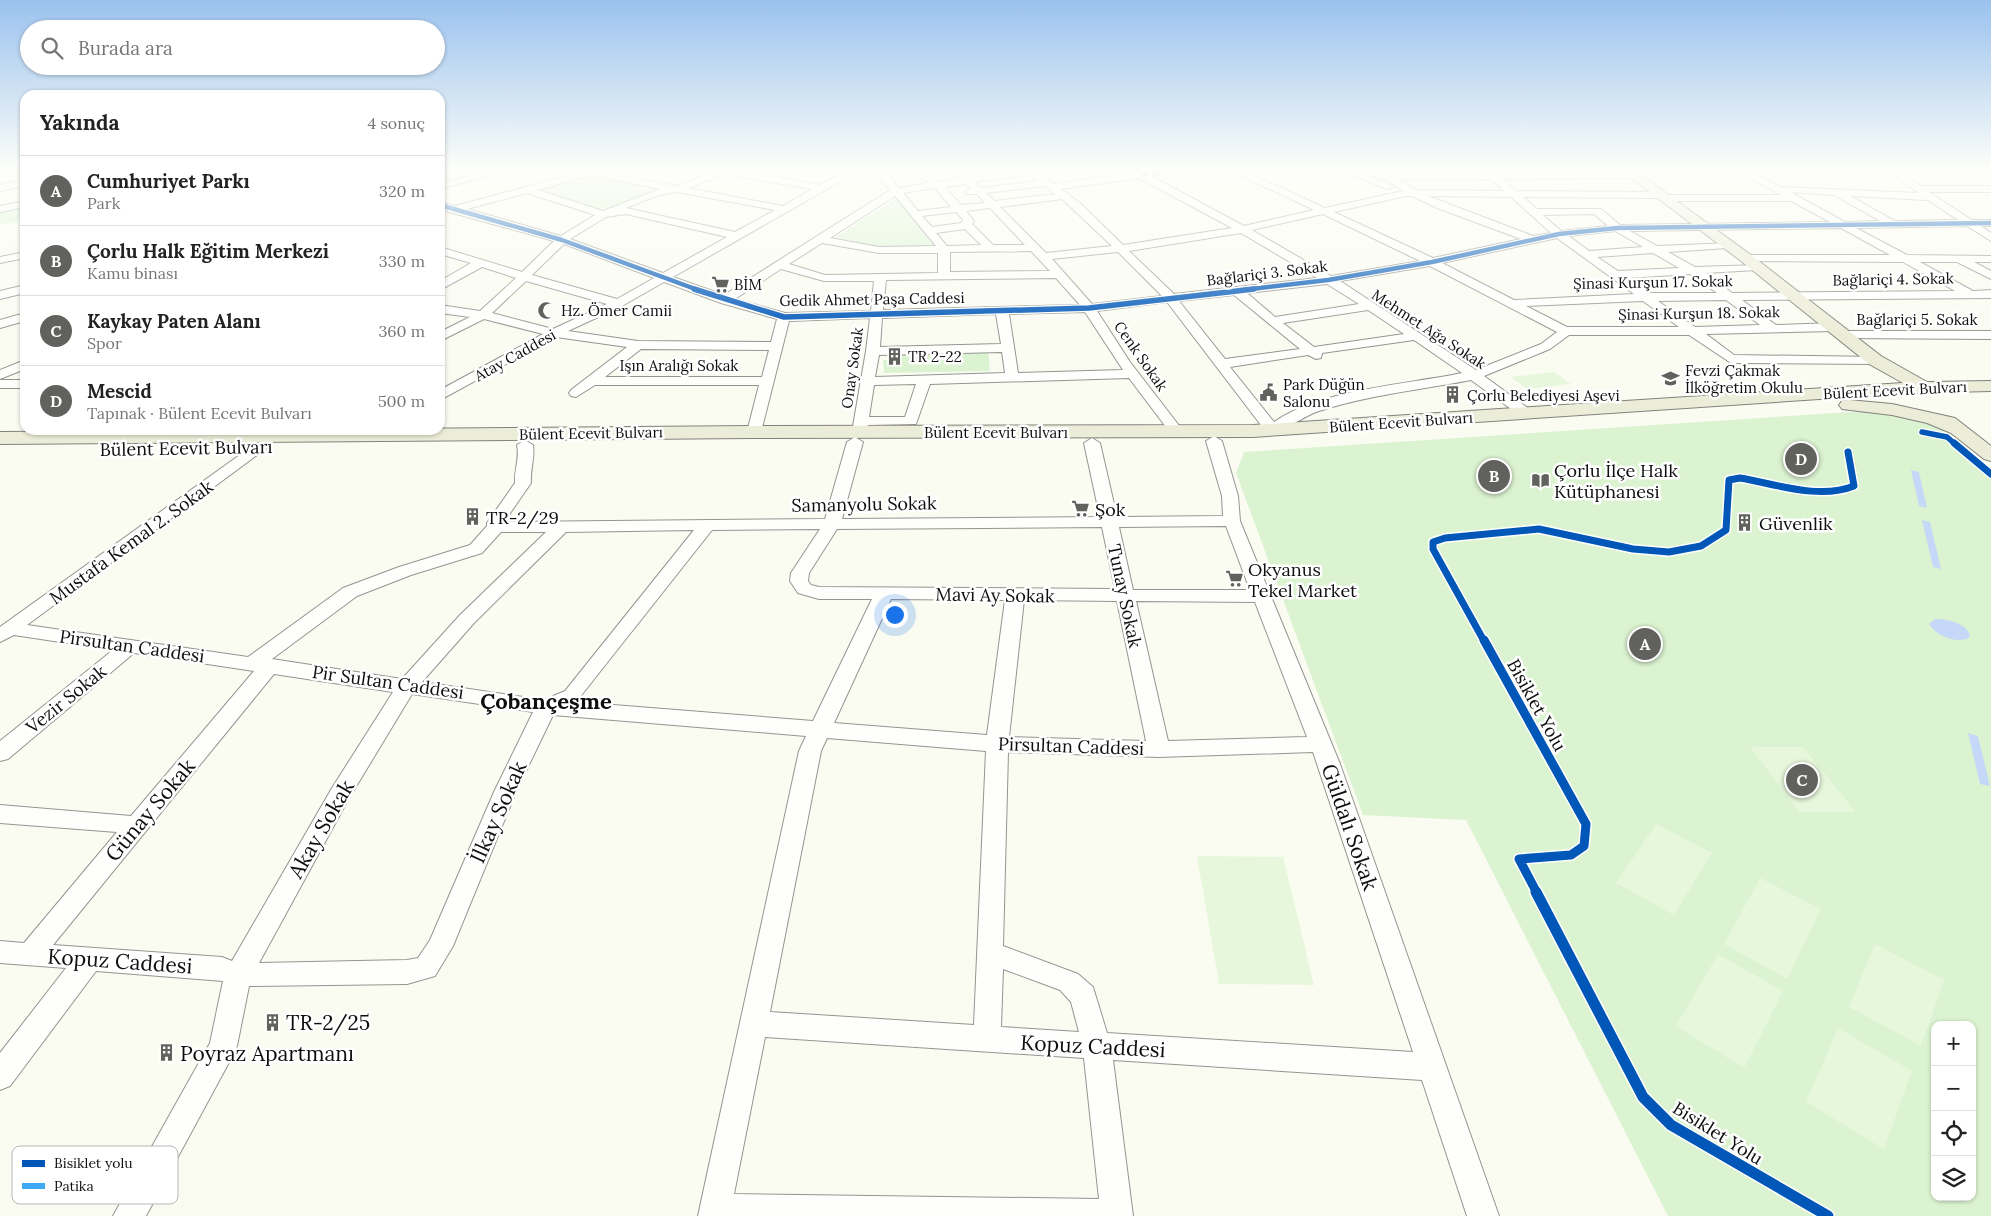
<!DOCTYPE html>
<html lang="tr">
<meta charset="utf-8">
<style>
body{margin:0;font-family:Lora,serif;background:#f2f2f2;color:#222}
.controls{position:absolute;right:15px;bottom:15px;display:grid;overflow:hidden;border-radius:10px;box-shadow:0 1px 4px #0004}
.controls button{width:45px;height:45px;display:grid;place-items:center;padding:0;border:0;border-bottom:1px solid #e0e0e0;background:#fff;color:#222;font:25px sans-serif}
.you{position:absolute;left:894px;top:614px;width:18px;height:18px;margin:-12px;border:4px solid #fff;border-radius:50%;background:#1a73e8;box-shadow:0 0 0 8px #1a73e833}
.badge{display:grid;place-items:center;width:32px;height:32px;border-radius:50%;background:#61615e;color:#fff;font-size:16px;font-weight:700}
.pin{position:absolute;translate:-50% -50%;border:2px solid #fff;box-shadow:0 1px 5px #0006}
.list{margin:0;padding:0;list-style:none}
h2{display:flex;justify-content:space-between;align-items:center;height:65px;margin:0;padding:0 20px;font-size:21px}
h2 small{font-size:16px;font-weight:400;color:#767676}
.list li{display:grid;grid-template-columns:32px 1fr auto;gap:15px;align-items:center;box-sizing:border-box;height:70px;padding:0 20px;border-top:1px solid #e0e0e0}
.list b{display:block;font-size:19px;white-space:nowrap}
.list p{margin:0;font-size:16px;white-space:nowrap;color:#767676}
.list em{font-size:16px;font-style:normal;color:#767676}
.icon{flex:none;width:28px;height:28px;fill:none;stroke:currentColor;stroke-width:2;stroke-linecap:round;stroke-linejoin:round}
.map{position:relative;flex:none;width:1991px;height:1216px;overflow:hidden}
.search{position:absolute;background:#fff;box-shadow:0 1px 4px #0004;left:20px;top:20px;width:425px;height:55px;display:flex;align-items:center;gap:12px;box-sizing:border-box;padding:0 18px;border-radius:28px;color:#767676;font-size:19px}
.panel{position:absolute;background:#fff;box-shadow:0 1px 4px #0004;left:20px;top:90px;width:425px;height:345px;border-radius:15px}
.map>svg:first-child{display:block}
.green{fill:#dbf3d1;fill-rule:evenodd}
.pitch{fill:#e7f7db}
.water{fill:#c6d8f8}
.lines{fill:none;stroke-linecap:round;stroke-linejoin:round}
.minor-casing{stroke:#949591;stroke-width:2}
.major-casing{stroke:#82827e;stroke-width:2}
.minor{fill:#fefffd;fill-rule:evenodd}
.major{fill:#ecedd8;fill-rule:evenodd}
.quiet{stroke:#3fa9f5;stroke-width:4;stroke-dasharray:7 4;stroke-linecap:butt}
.cycleway-far4-casing{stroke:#fff;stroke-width:6}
.cycleway-far3-casing{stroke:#fff;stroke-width:8}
.cycleway-far2-casing{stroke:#fff;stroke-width:10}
.cycleway-far1-casing{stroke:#fff;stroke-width:12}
.cycleway-casing{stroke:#fff;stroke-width:14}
.cycleway-far4{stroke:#0057b8;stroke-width:4.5}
.cycleway-far3{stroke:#0057b8;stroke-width:5.5}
.cycleway-far2{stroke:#0057b8;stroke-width:7}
.cycleway-far1{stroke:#0057b8;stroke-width:9}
.cycleway{stroke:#0057b8;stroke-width:11}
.labels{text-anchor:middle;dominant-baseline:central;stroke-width:5;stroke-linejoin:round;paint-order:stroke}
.far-street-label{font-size:15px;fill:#0e0e0e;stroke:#fff}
.far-poi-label{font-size:15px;fill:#0e0e0e;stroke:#fff;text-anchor:start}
.street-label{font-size:18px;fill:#0e0e0e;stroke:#fff}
.poi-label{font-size:18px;fill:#0e0e0e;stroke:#fff;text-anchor:start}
.near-street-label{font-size:21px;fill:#0e0e0e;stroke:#fff}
.near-poi-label{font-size:21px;fill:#0e0e0e;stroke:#fff;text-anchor:start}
.district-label{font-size:22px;font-weight:bold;fill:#0e0e0e;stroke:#fff}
.key{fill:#fff;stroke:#b7b7b7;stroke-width:1}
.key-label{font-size:14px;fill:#0e0e0e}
</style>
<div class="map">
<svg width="1991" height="1216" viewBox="0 0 1991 1216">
<rect width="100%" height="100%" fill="#fafcf2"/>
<g class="green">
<polygon points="587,175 653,190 603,214 531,190"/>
<polygon points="897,198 935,245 930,247 880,248 836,237"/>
<polygon points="25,206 25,221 0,225 0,210"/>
<polygon points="988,350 990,371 884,373 883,360 900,359 902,351"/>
<path d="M1881 410 1929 420 1991 469V1216H1668L1466 820 1363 815 1236 473 1244 452ZM1935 1025H1972V1197H1935Z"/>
</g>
<g class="pitch">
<polygon points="1554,372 1571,384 1527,389 1511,377"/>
<polygon points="1750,747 1803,747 1856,812 1799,812"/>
<polygon points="1656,824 1712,853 1674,915 1616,883"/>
<polygon points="1197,856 1283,857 1314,985 1219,984"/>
<polygon points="1760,878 1821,909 1787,979 1724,944"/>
<polygon points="1875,944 1944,980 1921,1046 1849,1007"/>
<polygon points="1718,954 1783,991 1744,1068 1676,1026"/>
<polygon points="1838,1028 1912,1071 1884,1149 1806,1102"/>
</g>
<g class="water">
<polygon points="1911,470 1919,472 1927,508 1919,506"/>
<polygon points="1922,520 1930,522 1941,569 1933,567"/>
<path d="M1935 619C1947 619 1968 623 1970 637 1958 645 1936 636 1929 624Z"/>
<polygon points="1968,733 1978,736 1990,786 1980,784"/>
</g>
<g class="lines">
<defs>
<g id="minor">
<polygon points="0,169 12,169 0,173"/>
<polygon points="498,169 514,169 440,189 440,183"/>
<path d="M567 169H587L677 186 714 172 713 169H736L820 185 849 169H858L857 172 673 277 724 295 890 190 873 169H883L899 188 929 183 908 169H919L940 182 959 179 949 169H960L969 177 1023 169H1066L1042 175 1054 184 1131 173 1125 169 1142 172 1184 169 1179 172 1151 176 1244 226 1314 210 1227 169H1240L1325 208 1403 191 1370 169H1382L1390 174 1484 173 1480 169H1491L1495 173 1624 172 1625 169H1756L1752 172 1780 187 1919 193 1884 169H1895L1921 186H1991V192H1929L1972 220H1991V226H1981L1991 233V241L1967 226 1856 228 1907 255 1991 256V262H1974L1991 271V279L1957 262H1920L1973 291 1991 290V298L1742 300 1776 325 1834 323 1840 327 1834 331 1706 334 1734 355 1880 357 1882 360 1880 363 1875 364 1731 363 1689 335H1569L1550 349 1484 376 1532 411 1534 414 1532 417H1522L1471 380C1420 390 1368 395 1319 411 1305 415 1277 436 1267 433L1167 302 1097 311 1130 362 1184 432 1177 436 1172 435 1129 378 930 384 916 424 868 425 864 435H854L852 432 866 351 870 318 789 321 761 432 754 436 747 432 759 385H595L576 397 571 396 569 393 571 390 627 347 556 337 440 400V390L543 334 484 319 440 341V332L470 317 440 313V305L480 311 516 278 482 267 440 290V281L471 263 440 254V247L522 272 554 241 449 212 440 208V202L455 206 578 173ZM1739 172 1781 195H1665L1660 192 1516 191 1502 179 1634 178 1637 177 1638 174ZM725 174 812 189 783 206 688 188ZM1029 174 1038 181 981 188 975 182ZM591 175 660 189 603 211 538 190ZM1139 178 1232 228 1123 245 1081 204 1061 189ZM1491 179 1504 191 1416 190 1399 180ZM965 184 971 189 966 190V194H977L985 203 961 205 945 187ZM1045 186 1055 194 995 201 986 193ZM935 188 951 207 918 211 903 193ZM677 192 775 210 735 232 626 208 659 195ZM1790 192 1834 195 1880 221 1845 222ZM527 193 595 215 561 236 467 209ZM895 196 936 246 879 247 830 238ZM1406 196H1412L1437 208 1521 239 1433 258 1334 212ZM1428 196 1511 197 1551 233 1533 236ZM1850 196 1928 200 1958 220 1895 221ZM1523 197 1659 198 1664 201H1791L1830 222 1620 225 1601 209H1537ZM1062 199 1112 246 1046 253 1000 207ZM990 208 1025 245H993L972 224 974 221 966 211ZM956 212 963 220 961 223 932 227 922 216ZM626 214 727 237 663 273 570 239 606 217ZM1323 214 1420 261 1331 276 1252 230ZM1594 214 1608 226 1561 231 1543 215ZM1841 228 1890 255H1746L1740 258 1746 261 1903 262 1955 291 1732 293 1706 273 1756 270 1760 269V265L1695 267 1668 252 1728 248 1733 245 1732 243 1657 246 1630 231ZM965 229 981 245 947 246 936 233ZM1615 231 1643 247 1589 251 1569 236ZM1241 233 1317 278 1174 294 1129 251ZM1557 238 1634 294 1514 300 1442 263ZM822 243 879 253H938V273L825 275 789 264ZM564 244 654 278 617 299 532 275ZM1031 251 1050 271 950 272V252ZM1118 252 1162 296 1092 304 1052 259ZM1653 253 1679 268 1618 271 1597 257ZM1430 266 1557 332 1541 344 1476 370 1340 281ZM781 269 824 281H874L871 311 785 313 735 299ZM1690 274 1717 293H1648L1627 278ZM1056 278 1080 305 883 310 886 280ZM526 281 607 304 553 329 492 313ZM664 282 721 303 777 319 771 342 638 341 568 331 622 306ZM1327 284 1359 304 1275 317 1247 293ZM1234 295 1300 349 1225 359 1179 301ZM1726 300 1760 325 1695 327 1658 301ZM1643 301 1679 327H1567L1526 306ZM1368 310 1404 334 1314 347 1283 323ZM1085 312 1123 370 1018 373 1009 314ZM996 314 1001 344 880 347 882 318ZM1414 340 1462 373C1405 385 1321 389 1274 422L1230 367 1308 355 1316 359 1321 358 1322 353ZM641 349 769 350 762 377H605ZM1002 352 1005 373 875 377 879 355ZM916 384 905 417H869L874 385Z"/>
<polygon points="1337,169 1351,169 1395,187 1387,189"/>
<polygon points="25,180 25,186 0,191 0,185"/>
<polygon points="25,201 25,207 0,212 0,206"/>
<polygon points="25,252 25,258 0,263 0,257"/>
<polygon points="25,285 25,293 0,299 0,291"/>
<polygon points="25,313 25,321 0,328 0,320"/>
<polygon points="1843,331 1991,331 1991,339 1838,338 1837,335 1838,332"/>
<polygon points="25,360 25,369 0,379 0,370"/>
<rect x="0" y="380" width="25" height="8"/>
<path d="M1214 436 1222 441 1238 496 1240 521 1340 764 1499 1216H1467L1422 1080 1113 1060 1133 1216H698L799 751 806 736 553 715 516 792 453 946 435 976 407 984 249 986 237 1046 233 1055 146 1216H113L210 1043 223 981 96 971 10 1086 0 1090V1053L66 968 0 963V941L24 943 117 832 0 823V805L131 816 254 671 134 653 8 759 0 761V741L113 650 14 635 0 642V627L255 444H265L268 447 27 625 248 657 343 588 399 567 470 545 487 526V523L515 483C514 469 520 459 517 445L525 440 533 445C535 459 530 469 531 483L504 522 825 519 847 442 855 437 863 442 842 519 1100 517 1084 443 1092 438 1100 443 1117 517 1223 516 1222 496 1206 441ZM1226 526 1250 590H1133L1119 527ZM1102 527 1115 589 819 587 811 585 808 581 809 573 837 529ZM820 529 791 573 790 581 798 593 819 599H872L813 721 576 702 712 530ZM694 530 565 691 544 700 422 682 474 623 566 532ZM501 532H546L460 615 402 679 272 659 357 596 411 575 482 553ZM891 599 1005 600 987 735 834 723ZM1024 600 1117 601 1146 741 1009 737ZM1136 601 1255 602 1307 737 1168 741ZM274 674 393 692 332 788 232 961 222 957 53 945ZM412 694 533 712 494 792 430 940 418 958 407 960 259 963 348 800ZM827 738 986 751 974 1025 770 1012 821 751ZM1008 752 1159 757 1313 752 1413 1052 1107 1033 1093 987 1078 974 1003 946ZM1003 969 1060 990 1071 1002 1079 1032 1001 1027ZM765 1037 1084 1058 1099 1199 734 1194Z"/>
</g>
<g id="major">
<polygon points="1619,169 1633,169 1751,255 1881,356 1927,382 1991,381 1991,391 1910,393 1253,437 754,438 0,444 0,432 754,426 1253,425 1903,383 1869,364 1741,261"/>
<polygon points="1848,400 1892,404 1955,418 1991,446 1991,461 1984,459 1951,433 1927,423 1892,415 1842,409 1839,405 1842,401"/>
</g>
</defs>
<use href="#minor" class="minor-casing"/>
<use href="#major" class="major-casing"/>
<use href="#minor" class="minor"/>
<use href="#major" class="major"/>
<polyline class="quiet" points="1141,175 1179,169"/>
<defs>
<g id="cycleway-far4">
<polyline points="440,205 562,240 698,290"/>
<polyline points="1243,290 1328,280 1432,262 1559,234 1617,228 1991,223"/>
</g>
<g id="cycleway-far3">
<polyline points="694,289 784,317 1089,308 1254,289"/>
<polyline points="1922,432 1947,437 1955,444"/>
</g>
<g id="cycleway-far2">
<polyline points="1954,443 1991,474"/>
<path d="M1484 641 1433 549V542L1445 538 1539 529 1633 549 1669 552 1701 546 1726 530 1729 480 1740 478C1776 484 1819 500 1854 486L1848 452"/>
</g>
<polyline id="cycleway-far1" points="1484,640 1586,824 1584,846 1571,855 1519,859 1537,893"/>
<polyline id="cycleway" points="1536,892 1643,1097 1671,1125 1828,1216"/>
</defs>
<use href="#cycleway-far4" class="cycleway-far4-casing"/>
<use href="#cycleway-far3" class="cycleway-far3-casing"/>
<use href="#cycleway-far2" class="cycleway-far2-casing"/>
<use href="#cycleway-far1" class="cycleway-far1-casing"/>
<use href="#cycleway" class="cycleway-casing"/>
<use href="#cycleway-far4" class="cycleway-far4"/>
<use href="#cycleway-far3" class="cycleway-far3"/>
<use href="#cycleway-far2" class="cycleway-far2"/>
<use href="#cycleway-far1" class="cycleway-far1"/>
<use href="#cycleway" class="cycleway"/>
</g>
<linearGradient id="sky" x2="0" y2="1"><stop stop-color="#9ac2ee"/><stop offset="0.5" stop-color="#fdfef9"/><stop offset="1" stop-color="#fdfef9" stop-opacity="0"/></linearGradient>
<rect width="1991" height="339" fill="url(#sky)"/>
<defs>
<symbol id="supermarket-bare" viewBox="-9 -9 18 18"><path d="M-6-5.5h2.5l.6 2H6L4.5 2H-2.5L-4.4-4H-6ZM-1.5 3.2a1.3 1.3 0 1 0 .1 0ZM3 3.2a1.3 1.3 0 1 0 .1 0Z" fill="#61615e" stroke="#fff" stroke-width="2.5" paint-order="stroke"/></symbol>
<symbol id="mosque-bare" viewBox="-9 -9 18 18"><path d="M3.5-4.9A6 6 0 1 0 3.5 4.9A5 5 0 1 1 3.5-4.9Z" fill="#61615e" stroke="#fff" stroke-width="2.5" paint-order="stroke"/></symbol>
<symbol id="building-bare" viewBox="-9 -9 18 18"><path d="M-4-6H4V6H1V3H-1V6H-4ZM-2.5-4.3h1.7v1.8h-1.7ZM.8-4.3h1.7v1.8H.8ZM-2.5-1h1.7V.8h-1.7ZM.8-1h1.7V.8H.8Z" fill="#61615e" stroke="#fff" stroke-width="2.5" paint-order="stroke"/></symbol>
<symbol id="school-bare" viewBox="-9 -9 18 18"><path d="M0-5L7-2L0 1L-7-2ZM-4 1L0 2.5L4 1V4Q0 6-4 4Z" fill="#61615e" stroke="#fff" stroke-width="2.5" paint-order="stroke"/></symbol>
<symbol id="civic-bare" viewBox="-9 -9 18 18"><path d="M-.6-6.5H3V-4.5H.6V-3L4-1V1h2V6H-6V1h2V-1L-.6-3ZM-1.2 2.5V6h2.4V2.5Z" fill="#61615e" stroke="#fff" stroke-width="2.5" paint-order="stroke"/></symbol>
<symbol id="library-bare" viewBox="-9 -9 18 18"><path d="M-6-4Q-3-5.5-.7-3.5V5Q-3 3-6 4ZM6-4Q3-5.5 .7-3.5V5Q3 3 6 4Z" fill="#61615e" stroke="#fff" stroke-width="2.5" paint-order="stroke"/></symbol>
</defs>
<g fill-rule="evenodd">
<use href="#supermarket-bare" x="708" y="272" width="25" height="25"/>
<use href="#mosque-bare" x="534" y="298" width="25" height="25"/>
<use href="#building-bare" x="882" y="344" width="25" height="25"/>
<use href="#school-bare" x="1658" y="366" width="25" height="25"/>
<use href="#civic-bare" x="1256" y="380" width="25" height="25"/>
<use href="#building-bare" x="1440" y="382" width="25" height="25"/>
<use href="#library-bare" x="1528" y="468" width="25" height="25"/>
<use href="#supermarket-bare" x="1068" y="496" width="25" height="25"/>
<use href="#building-bare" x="460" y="504" width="25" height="25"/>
<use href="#building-bare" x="1732" y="510" width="25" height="25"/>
<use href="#supermarket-bare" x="1222" y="566" width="25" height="25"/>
<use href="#building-bare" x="260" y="1010" width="25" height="25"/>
<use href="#building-bare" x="154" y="1040" width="25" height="25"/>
</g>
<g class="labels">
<g class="far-street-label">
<text transform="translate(1267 273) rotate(-7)">Bağlariçi 3. Sokak</text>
<text transform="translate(1893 279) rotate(-1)">Bağlariçi 4. Sokak</text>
<text transform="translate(1653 282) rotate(-1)">Şinasi Kurşun 17. Sokak</text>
<text transform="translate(872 299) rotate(-1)">Gedik Ahmet Paşa Caddesi</text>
<text transform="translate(1699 313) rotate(-1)">Şinasi Kurşun 18. Sokak</text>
<text x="1917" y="319">Bağlariçi 5. Sokak</text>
<text transform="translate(1429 329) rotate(33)">Mehmet Ağa Sokak</text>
<text transform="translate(515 355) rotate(-29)">Atay Caddesi</text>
<text transform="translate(1141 356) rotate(55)">Cenk Sokak</text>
<text x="679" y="365">Işın Aralığı Sokak</text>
<text transform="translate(852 368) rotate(-82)">Onay Sokak</text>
<text transform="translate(1895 390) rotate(-3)">Bülent Ecevit Bulvarı</text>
<text transform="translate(1401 422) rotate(-4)">Bülent Ecevit Bulvarı</text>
<text x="996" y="432">Bülent Ecevit Bulvarı</text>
<text transform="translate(591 433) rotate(-1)">Bülent Ecevit Bulvarı</text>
</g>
<g class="far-poi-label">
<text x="734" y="284">BİM</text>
<text x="561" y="310">Hz. Ömer Camii</text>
<text x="908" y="356">TR 2-22</text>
<text x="1685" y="370">Fevzi Çakmak<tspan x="1685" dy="17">İlköğretim Okulu</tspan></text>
<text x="1283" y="384">Park Düğün<tspan x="1283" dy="17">Salonu</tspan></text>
<text x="1467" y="395">Çorlu Belediyesi Aşevi</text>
</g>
<g class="street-label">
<text transform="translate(186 448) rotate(-1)">Bülent Ecevit Bulvarı</text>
<text transform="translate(864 504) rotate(-1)">Samanyolu Sokak</text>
<text transform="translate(131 542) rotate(-36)">Mustafa Kemal 2. Sokak</text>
<text transform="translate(995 595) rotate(1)">Mavi Ay Sokak</text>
<text transform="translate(1125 596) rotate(78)">Tunay Sokak</text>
<text transform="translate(132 646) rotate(8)">Pirsultan Caddesi</text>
<text transform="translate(388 682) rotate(8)">Pir Sultan Caddesi</text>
<text transform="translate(66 699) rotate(-39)">Vezir Sokak</text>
<text transform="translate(1537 705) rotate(61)">Bisiklet Yolu</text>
<text transform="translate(1071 746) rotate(2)">Pirsultan Caddesi</text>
<text transform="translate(1718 1133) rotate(32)">Bisiklet Yolu</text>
</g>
<g class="poi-label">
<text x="1554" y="470">Çorlu İlçe Halk<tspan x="1554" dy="21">Kütüphanesi</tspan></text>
<text x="1095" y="509">Şok</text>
<text x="486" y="517">TR-2/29</text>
<text x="1759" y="523">Güvenlik</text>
<text x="1248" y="569">Okyanus<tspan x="1248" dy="21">Tekel Market</tspan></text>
</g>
<g class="near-street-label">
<text transform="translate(150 810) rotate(-50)">Günay Sokak</text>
<text transform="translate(498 812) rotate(-66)">İlkay Sokak</text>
<text transform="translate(1350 827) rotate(71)">Güldalı Sokak</text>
<text transform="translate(321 829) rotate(-60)">Akay Sokak</text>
<text transform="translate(120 961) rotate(4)">Kopuz Caddesi</text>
<text transform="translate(1093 1046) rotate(3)">Kopuz Caddesi</text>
</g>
<g class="near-poi-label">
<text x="286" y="1022">TR-2/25</text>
<text x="180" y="1053">Poyraz Apartmanı</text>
</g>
<g class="district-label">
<text x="546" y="701">Çobançeşme</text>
</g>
</g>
<rect x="12" y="1146" width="166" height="58" rx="8" class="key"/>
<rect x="22" y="1160" width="23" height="7" fill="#0057b8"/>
<rect x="22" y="1183" width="23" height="6" fill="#3fa9f5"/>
<g class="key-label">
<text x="54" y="1168">Bisiklet yolu</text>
<text x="54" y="1191">Patika</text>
</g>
</svg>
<div class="controls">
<button>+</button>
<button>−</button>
<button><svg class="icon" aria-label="locate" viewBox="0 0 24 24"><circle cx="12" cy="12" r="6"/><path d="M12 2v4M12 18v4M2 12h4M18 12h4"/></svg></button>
<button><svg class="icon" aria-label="layers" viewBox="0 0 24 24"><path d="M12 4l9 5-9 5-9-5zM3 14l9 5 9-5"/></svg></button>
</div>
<div class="you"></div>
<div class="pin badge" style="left:1645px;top:644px">A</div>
<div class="pin badge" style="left:1494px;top:476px">B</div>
<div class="pin badge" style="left:1802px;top:780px">C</div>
<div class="pin badge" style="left:1801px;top:459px">D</div>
<div class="search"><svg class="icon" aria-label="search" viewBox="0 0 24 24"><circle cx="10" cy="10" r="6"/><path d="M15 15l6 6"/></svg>Burada ara</div>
<section class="panel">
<h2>Yakında<small>4 sonuç</small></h2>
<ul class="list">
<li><span class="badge">A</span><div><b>Cumhuriyet Parkı</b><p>Park</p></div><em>320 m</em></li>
<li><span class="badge">B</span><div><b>Çorlu Halk Eğitim Merkezi</b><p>Kamu binası</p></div><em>330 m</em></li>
<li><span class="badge">C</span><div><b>Kaykay Paten Alanı</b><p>Spor</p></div><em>360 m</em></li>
<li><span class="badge">D</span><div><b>Mescid</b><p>Tapınak · Bülent Ecevit Bulvarı</p></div><em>500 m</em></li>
</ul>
</section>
</div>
